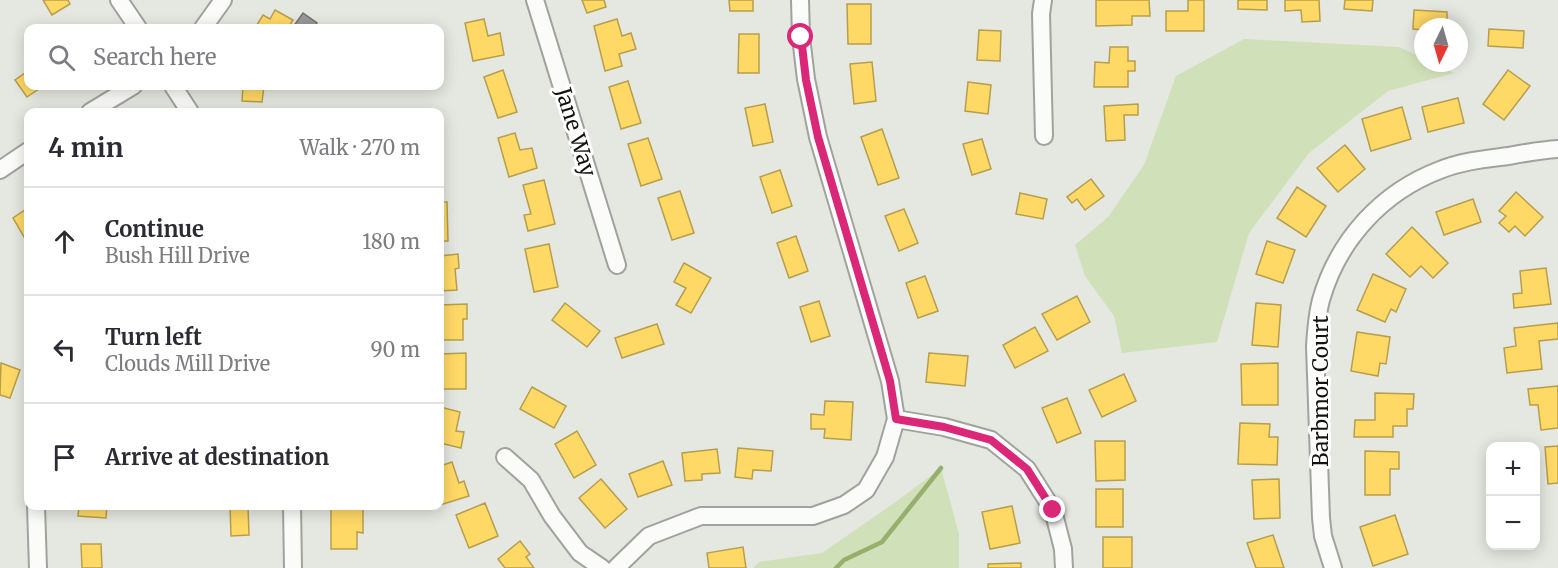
<!DOCTYPE html>
<meta charset="utf-8">
<style>
body{margin:0;font-family:Merriweather,serif;background:#f2f2f3;color:#2b2b33}
.controls{position:absolute;right:18px;bottom:18px;display:grid;overflow:hidden;border-radius:12px;box-shadow:0 3px 15px #0003}
.controls button{width:54px;height:54px;display:grid;place-items:center;padding:0;border:0;border-bottom:2px solid #e1e1e2;background:#fff;color:#2b2b33;font:30px sans-serif}
.compass{position:absolute;left:1414px;top:18px;width:54px;height:54px;border-radius:50%;background:#fff;box-shadow:0 3px 15px #0003;rotate:185deg}
.stop{position:absolute;width:18px;height:18px;margin:-14px;border:4px solid #db2777;border-radius:50%;background:#fff}
.stop.end{background:#db2777;border-color:#fff;box-shadow:0 2px 6px #0008}
.list{margin:0;padding:0;list-style:none}
h2{display:flex;justify-content:space-between;align-items:center;height:78px;margin:0;padding:0 24px;font-size:26px}
h2 small{font-size:20px;font-weight:400;color:#7c7c81}
.list li{display:grid;grid-template-columns:39px 1fr auto;gap:18px;align-items:center;box-sizing:border-box;height:108px;padding:0 24px;border-top:2px solid #e1e1e2}
.list b{display:block;font-size:22px;white-space:nowrap}
.list p{margin:0;font-size:20px;white-space:nowrap;color:#7c7c81}
.list em{font-size:20px;font-style:normal;color:#7c7c81}
.icon{flex:none;width:33px;height:33px;fill:none;stroke:currentColor;stroke-width:2;stroke-linecap:round;stroke-linejoin:round}
.map{position:relative;flex:none;width:1558px;height:568px;overflow:hidden}
.search{position:absolute;background:#fff;box-shadow:0 3px 15px #0003;left:24px;top:24px;width:420px;height:66px;display:flex;align-items:center;gap:15px;box-sizing:border-box;padding:0 21px;border-radius:12px;color:#7c7c81;font-size:22px}
.panel{position:absolute;background:#fff;box-shadow:0 3px 15px #0003;left:24px;top:108px;width:420px;height:402px;border-radius:12px}
.map>svg:first-child{display:block}
.green{fill:#d0e0b9}
.homes{fill:#ffd966;stroke:#b79e4c;stroke-width:1.5}
.industry{fill:#999;stroke:#70716f;stroke-width:1.5}
.lines{fill:none;stroke-linecap:round;stroke-linejoin:round}
.stream{stroke:#97af6c;stroke-width:4.5}
.street-casing{stroke:#a0a39d;stroke-width:20}
.street{stroke:#fbfcfa;stroke-width:16}
.route{stroke:#db2777;stroke-width:8}
.labels{text-anchor:middle;dominant-baseline:central;stroke-width:6;stroke-linejoin:round;paint-order:stroke}
.street-label{font-size:21px;fill:#10130e;stroke:#fff}
</style>
<div class="map">
<svg width="1558" height="568" viewBox="0 0 1558 568">
<rect width="100%" height="100%" fill="#e4e8e0"/>
<g class="green">
<polygon points="1244,39 1399,47 1423,58 1423,63 1433,63 1454,73 1388,91 1309,153 1249,233 1217,342 1122,353 1114,316 1085,276 1075,245 1108,217 1144,165 1176,76"/>
<polygon points="941,468 959,534 959,568 753,568 759,562 822,553 897,501"/>
</g>
<g class="homes">
<polygon points="43,0 68,0 70,4 52,15"/>
<polygon points="582,0 604,0 606,7 587,13"/>
<polygon points="729,0 753,0 753,11 730,11"/>
<polygon points="1096,0 1149,0 1150,16 1132,16 1132,25 1096,26"/>
<polygon points="1188,0 1204,0 1204,31 1166,31 1166,11 1188,11"/>
<polygon points="1238,0 1267,0 1267,10 1238,9"/>
<polygon points="1285,0 1319,0 1320,21 1302,22 1301,10 1285,11"/>
<polygon points="1345,0 1373,0 1372,11 1344,9"/>
<polygon points="847,4 871,4 871,44 848,44"/>
<polygon points="275,10 293,20 288,28 255,28 263,15 270,19"/>
<polygon points="1414,10 1447,12 1447,27 1423,27 1423,30 1413,29"/>
<polygon points="484,19 488,36 500,33 504,55 473,61 465,23"/>
<polygon points="617,19 622,36 631,33 636,49 619,54 622,66 605,71 594,26"/>
<polygon points="1489,29 1524,31 1523,48 1488,46"/>
<polygon points="979,30 1001,31 1000,61 977,60"/>
<polygon points="739,34 759,34 759,73 738,73"/>
<polygon points="1110,47 1128,47 1128,61 1135,61 1135,71 1128,71 1128,87 1094,87 1095,62 1109,63"/>
<polygon points="872,62 876,101 854,104 850,64"/>
<polygon points="503,70 517,112 498,118 484,77"/>
<polygon points="1508,70 1530,86 1504,120 1483,104"/>
<polygon points="28,71 28,86 43,86 27,97 15,80"/>
<polygon points="628,81 641,123 621,129 609,87"/>
<polygon points="968,82 991,85 988,114 965,111"/>
<polygon points="243,86 264,86 262,102 242,101"/>
<polygon points="1458,98 1464,123 1428,132 1422,107"/>
<polygon points="765,104 773,142 753,146 745,108"/>
<polygon points="1138,104 1138,115 1124,115 1125,140 1106,141 1104,106"/>
<polygon points="1402,107 1411,139 1371,151 1362,119"/>
<polygon points="882,129 899,178 878,185 861,137"/>
<polygon points="515,133 520,150 532,148 537,168 509,177 498,138"/>
<polygon points="648,138 662,179 641,186 628,144"/>
<polygon points="982,139 991,169 972,175 963,144"/>
<polygon points="1345,145 1365,169 1338,192 1317,168"/>
<polygon points="780,170 792,206 772,213 760,177"/>
<polygon points="1091,179 1104,196 1085,210 1077,199 1072,203 1067,197"/>
<polygon points="544,180 555,224 528,231 524,215 531,214 523,185"/>
<polygon points="1297,187 1326,206 1306,237 1277,218"/>
<polygon points="680,191 694,233 672,240 658,198"/>
<polygon points="1516,192 1543,217 1525,236 1515,226 1509,232 1499,223 1506,216 1499,211"/>
<polygon points="1020,193 1047,199 1043,219 1016,214"/>
<polygon points="1473,199 1481,222 1444,235 1436,212"/>
<polygon points="440,202 447,202 448,241 440,241"/>
<polygon points="28,208 28,234 24,237 13,218"/>
<polygon points="904,209 918,243 899,251 885,216"/>
<polygon points="1412,227 1448,263 1433,278 1421,266 1410,277 1386,254"/>
<polygon points="796,236 808,271 789,278 777,243"/>
<polygon points="1267,241 1295,250 1283,283 1256,274"/>
<polygon points="549,244 558,287 534,292 525,249"/>
<polygon points="458,254 459,268 455,269 457,290 440,291 440,256"/>
<polygon points="684,263 711,278 691,313 676,305 686,288 674,282"/>
<polygon points="1546,268 1551,304 1514,308 1513,294 1522,293 1520,271"/>
<polygon points="1373,274 1406,289 1396,312 1391,309 1385,322 1357,310"/>
<polygon points="925,276 938,311 918,318 906,283"/>
<polygon points="1077,296 1090,322 1057,340 1042,314"/>
<polygon points="819,301 830,336 811,342 800,307"/>
<polygon points="565,303 600,331 587,347 552,320"/>
<polygon points="1256,303 1281,305 1278,347 1252,345"/>
<polygon points="467,304 467,319 463,319 463,340 440,340 440,305"/>
<polygon points="1558,323 1558,339 1539,341 1542,369 1507,373 1504,348 1516,346 1514,328"/>
<polygon points="657,324 664,344 622,358 615,338"/>
<polygon points="1035,327 1048,351 1015,368 1003,345"/>
<polygon points="1357,332 1390,337 1386,364 1380,363 1378,376 1351,371"/>
<polygon points="466,353 466,389 440,389 440,354"/>
<polygon points="929,353 968,356 965,386 926,382"/>
<polygon points="1,363 20,370 10,398 0,395"/>
<polygon points="1278,363 1278,405 1242,405 1241,364"/>
<polygon points="1124,374 1136,401 1102,417 1089,390"/>
<polygon points="1558,386 1558,428 1541,430 1538,405 1530,405 1528,389"/>
<polygon points="532,387 566,406 554,428 520,409"/>
<polygon points="1375,393 1414,394 1413,409 1407,409 1407,426 1393,426 1393,437 1354,437 1355,420 1375,420"/>
<polygon points="1067,398 1081,433 1057,443 1042,408"/>
<polygon points="825,401 853,402 851,440 824,438 825,429 811,429 811,414 824,415"/>
<polygon points="440,407 460,412 456,431 464,432 461,448 440,443"/>
<polygon points="1240,423 1270,424 1269,437 1278,437 1277,465 1238,464"/>
<polygon points="577,431 596,465 574,478 555,444"/>
<polygon points="1095,441 1125,441 1125,480 1096,481"/>
<polygon points="1558,446 1558,483 1548,484 1545,447"/>
<polygon points="738,448 773,451 771,471 753,470 752,479 735,477"/>
<polygon points="717,449 720,473 702,474 702,480 685,481 682,453"/>
<polygon points="1365,451 1399,452 1399,469 1390,469 1390,495 1365,495"/>
<polygon points="663,461 672,485 638,497 629,474"/>
<polygon points="452,462 459,483 464,481 469,496 440,505 440,466"/>
<polygon points="601,479 627,509 605,528 579,498"/>
<polygon points="1279,479 1280,518 1254,519 1252,480"/>
<rect x="1096" y="489" width="27" height="38"/>
<polygon points="485,503 498,536 469,548 456,515"/>
<polygon points="79,506 107,506 106,518 78,516"/>
<polygon points="230,506 248,506 249,535 231,536"/>
<polygon points="331,506 363,506 363,533 357,532 357,549 331,549"/>
<polygon points="1012,506 1020,543 990,549 982,512"/>
<polygon points="1395,515 1408,554 1373,566 1360,527"/>
<polygon points="1273,535 1284,568 1256,568 1247,543"/>
<rect x="1103" y="537" width="29" height="31"/>
<polygon points="520,541 530,554 526,557 534,568 505,568 498,559"/>
<polygon points="81,544 101,544 102,568 82,568"/>
<polygon points="743,547 746,568 709,568 707,553"/>
<polygon points="1021,563 1021,568 988,568 988,564"/>
</g>
<polygon class="industry" points="303,13 317,23 313,28 293,27"/>
<g class="lines">
<polyline class="stream" points="836,568 844,560 882,542 941,468"/>
<defs>
<g id="street">
<polyline points="119,0 138,28"/>
<polyline points="535,0 617,265"/>
<polyline points="1043,0 1041,14 1044,136"/>
<polyline points="203,28 223,0"/>
<polyline points="173,86 190,112"/>
<polyline points="90,112 133,86"/>
<polyline points="0,170 28,151"/>
<polyline points="896,419 944,427 991,440 1027,469 1053,510 1063,549 1064,568"/>
<polyline points="505,457 531,480 552,516 580,553 602,568"/>
<polyline points="36,506 38,568"/>
<polyline points="292,506 293,568"/>
<polyline points="616,568 649,536 701,516 813,516 844,505 866,490 885,457 896,419 890,381 818,137 806,79 801,37 800,0"/>
<path d="M1333 568 1323 536 1321 518 1315 346C1316 330 1317 315 1321 300 1338 240 1382 192 1440 170 1462 161 1485 159 1508 156 1525 153 1541 150 1558 149"/>
</g>
</defs>
<use href="#street" class="street-casing"/>
<use href="#street" class="street"/>
</g>
<g class="lines">
<polyline class="route" points="801,37 806,80 818,137 883,357 890,381 896,419 944,427 991,440 1027,469 1053,510"/>
</g>
<g class="labels">
<g class="street-label">
<text transform="translate(576 132) rotate(73)">Jane Way</text>
<text transform="translate(1320 391) rotate(-90)">Barbmor Court</text>
</g>
</g>
</svg>
<div class="controls">
<button>+</button>
<button>−</button>
</div>
<svg class="compass" viewBox="-18 -18 36 36"><path d="M0-13l5 13h-10z" fill="#e53935"/><path d="M0 13l5-13h-10z" fill="#7c7c81"/></svg>
<div class="stop" style="left:801px;top:37px"></div>
<div class="stop end" style="left:1053px;top:510px"></div>
<div class="search"><svg class="icon" aria-label="search" viewBox="0 0 24 24"><circle cx="10" cy="10" r="6"/><path d="M15 15l6 6"/></svg>Search here</div>
<section class="panel">
<h2>4 min<small>Walk · 270 m</small></h2>
<ul class="list">
<li><svg class="icon" aria-label="ahead" viewBox="0 0 24 24"><path d="M12 20V5M6 11l6-6 6 6"/></svg><div><b>Continue</b><p>Bush Hill Drive</p></div><em>180 m</em></li>
<li><svg class="icon" aria-label="left" viewBox="0 0 24 24"><path d="M17 20v-9H6M10 6l-5 5 5 5"/></svg><div><b>Turn left</b><p>Clouds Mill Drive</p></div><em>90 m</em></li>
<li><svg class="icon" aria-label="arrive" viewBox="0 0 24 24"><path d="M6 21V4h12l-3 4 3 4H6"/></svg><div><b>Arrive at destination</b></div></li>
</ul>
</section>
</div>
